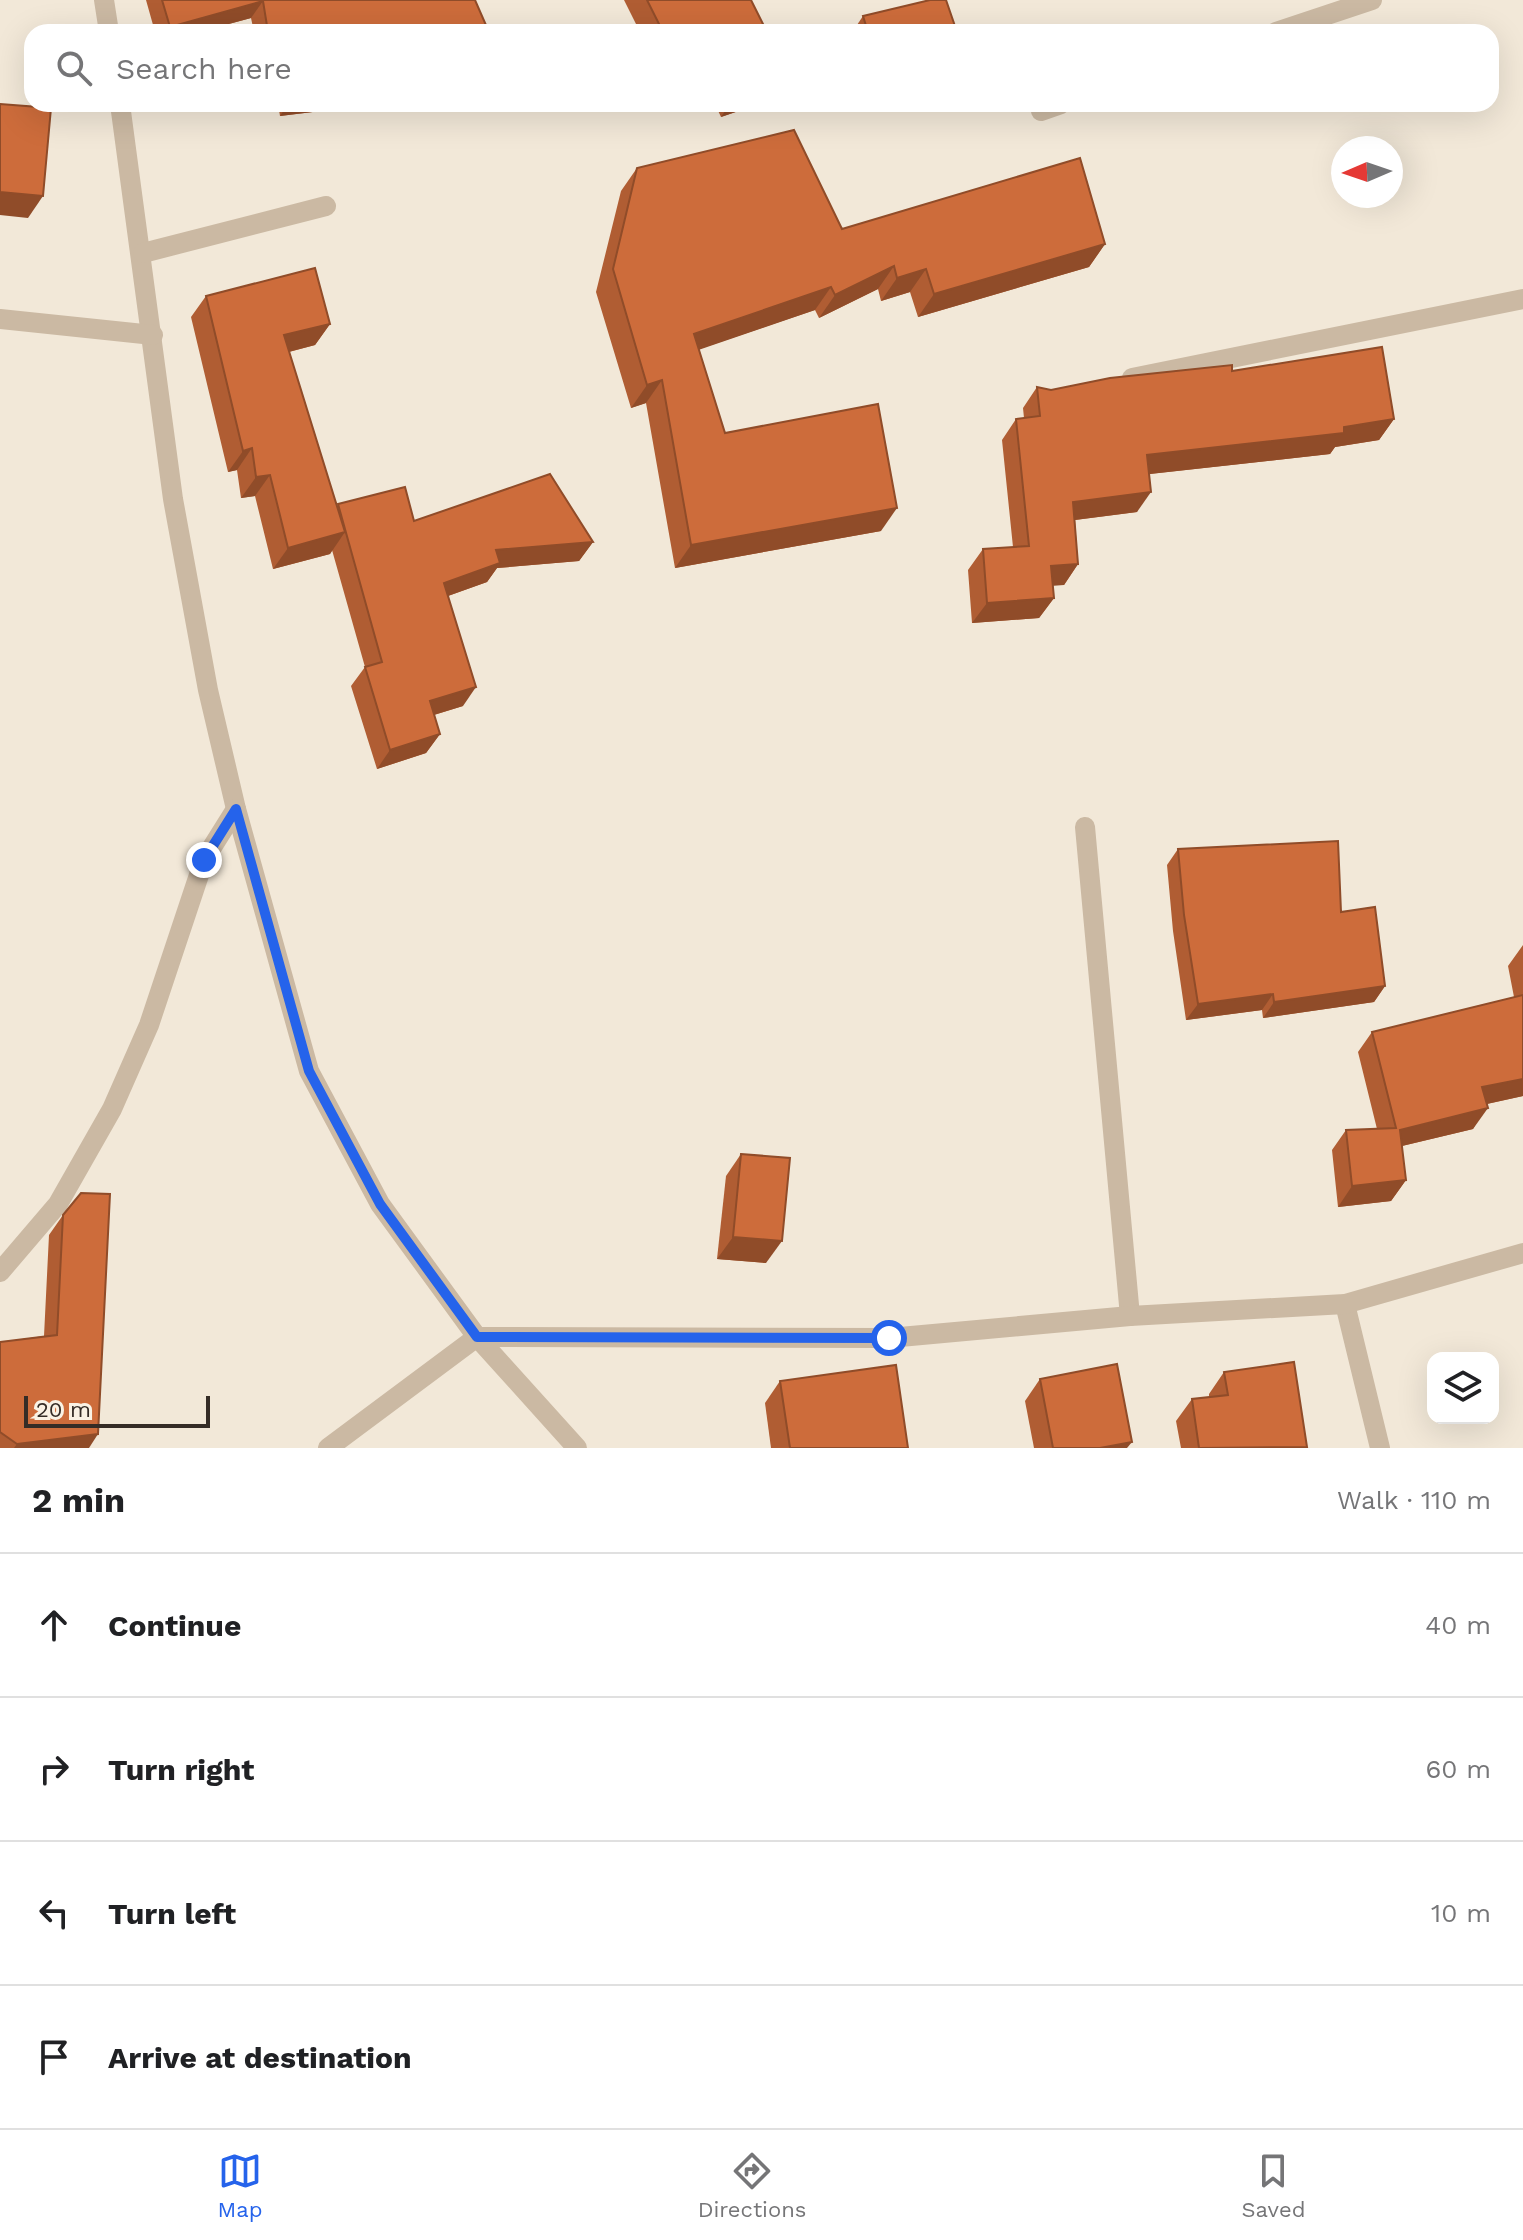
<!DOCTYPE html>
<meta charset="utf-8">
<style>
body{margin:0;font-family:"Work Sans",sans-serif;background:#f6f6f6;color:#202124}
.controls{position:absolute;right:24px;bottom:24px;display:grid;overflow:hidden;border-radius:16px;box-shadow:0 8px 32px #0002}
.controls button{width:72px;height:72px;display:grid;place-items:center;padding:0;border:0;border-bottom:2px solid #e0e0e0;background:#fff;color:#202124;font:40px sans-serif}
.compass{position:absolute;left:1331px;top:136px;width:72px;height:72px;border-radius:50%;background:#fff;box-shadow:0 8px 32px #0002;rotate:268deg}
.scale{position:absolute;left:24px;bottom:20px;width:186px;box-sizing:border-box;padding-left:8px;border:4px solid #352c26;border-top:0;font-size:22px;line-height:28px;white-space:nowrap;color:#352c26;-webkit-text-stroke:6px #faf2e4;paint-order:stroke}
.stop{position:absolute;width:24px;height:24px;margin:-18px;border:6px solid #2563eb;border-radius:50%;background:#fff}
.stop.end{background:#2563eb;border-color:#fff;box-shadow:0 2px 8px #0008}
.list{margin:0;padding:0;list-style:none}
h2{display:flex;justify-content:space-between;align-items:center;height:104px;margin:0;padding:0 32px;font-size:34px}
h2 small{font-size:26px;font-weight:400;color:#757577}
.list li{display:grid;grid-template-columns:52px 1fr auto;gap:24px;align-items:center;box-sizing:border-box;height:144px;padding:0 32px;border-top:2px solid #e0e0e0}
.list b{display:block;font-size:30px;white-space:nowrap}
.list em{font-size:26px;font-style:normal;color:#757577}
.icon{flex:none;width:44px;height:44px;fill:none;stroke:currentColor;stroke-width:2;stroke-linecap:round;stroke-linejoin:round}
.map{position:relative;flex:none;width:1523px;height:1448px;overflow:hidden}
.search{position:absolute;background:#fff;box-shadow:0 8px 32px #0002;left:24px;right:24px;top:24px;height:88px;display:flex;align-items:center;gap:20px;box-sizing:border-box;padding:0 28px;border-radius:24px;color:#757577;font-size:30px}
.sheet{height:680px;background:#fff}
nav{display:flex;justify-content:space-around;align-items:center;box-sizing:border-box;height:112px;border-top:2px solid #e0e0e0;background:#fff;font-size:22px;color:#757577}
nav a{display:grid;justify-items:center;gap:4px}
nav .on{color:#2563eb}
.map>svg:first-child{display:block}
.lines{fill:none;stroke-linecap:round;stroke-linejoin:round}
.street{stroke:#cbb9a3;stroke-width:20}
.wall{fill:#b05d33}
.shaded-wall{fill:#904c29}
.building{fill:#cd6c3b;stroke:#904c29;stroke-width:2}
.route{stroke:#2563eb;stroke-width:10}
</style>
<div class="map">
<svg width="1523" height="1448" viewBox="0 0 1523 1448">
<rect width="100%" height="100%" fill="#f2e8d8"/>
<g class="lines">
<g class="street">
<polyline points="104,0 109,32"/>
<polyline points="1276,32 1372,0"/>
<polyline points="120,104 173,499 208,690 236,809 309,1071 380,1204 477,1337 577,1448"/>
<polyline points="1041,111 1061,104"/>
<polyline points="143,253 326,206"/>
<polyline points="0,319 153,335"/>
<polyline points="1132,378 1523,299"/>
<polyline points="1085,827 1130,1316"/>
<polyline points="0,1272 58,1204 112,1109 149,1025 204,860 236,809"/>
<polyline points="1345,1304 1380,1448"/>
<polyline points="328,1448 477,1337 889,1338 1130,1316 1345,1304 1523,1253"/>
</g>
</g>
<g class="wall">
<polygon points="146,0 475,0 489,32 254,32 251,18 199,32 155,32"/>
<polygon points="624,0 751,0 767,32 640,32"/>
<polygon points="863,16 957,32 856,32 855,28"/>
<polygon points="278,104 340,104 337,109 280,116"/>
<polygon points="715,104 759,104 721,117"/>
<polygon points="637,168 842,229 1105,244 1089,267 918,317 910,292 881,301 878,289 819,318 815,310 699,349 725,433 881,531 675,568 646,403 631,408 596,292 621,191"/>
<polygon points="206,296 330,324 315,345 289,352 337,507 338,504 414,521 593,542 579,561 497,568 487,582 448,596 463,706 434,715 440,734 426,753 377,769 351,686 365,667 332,550 330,554 273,569 255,496 241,498 237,470 228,472 191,317"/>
<polygon points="1232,371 1394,419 1379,440 1335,447 1330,454 1149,474 1137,512 1075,520 1078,564 1064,585 1053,585 1054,598 1039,618 972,623 968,570 983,549 1013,547 1002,440 1016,419 1024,418 1023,408 1037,387 1051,390"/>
<polygon points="1178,849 1341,912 1385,986 1374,1002 1263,1018 1262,1010 1186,1020 1173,931 1167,865"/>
<polygon points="1523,945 1523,1096 1487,1104 1473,1129 1402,1146 1406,1180 1391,1201 1338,1207 1332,1150 1346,1130 1377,1129 1358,1052 1372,1032 1514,997 1508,966"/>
<polygon points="741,1154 766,1263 717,1259 726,1176"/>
<polygon points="63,1215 89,1448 0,1448 0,1342 44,1336 49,1235"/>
<polygon points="1224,1372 1307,1447 1307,1448 1181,1448 1176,1421 1192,1399 1209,1397 1209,1394"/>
<polygon points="1040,1379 1127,1448 1034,1448 1025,1401"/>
<polygon points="780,1381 908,1448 771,1448 765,1403"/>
</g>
<g class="shaded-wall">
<polygon points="263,1 251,18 199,32 166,32 170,27"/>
<polygon points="288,104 340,104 337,109 280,116"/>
<polygon points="730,104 759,104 721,117"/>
<polygon points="0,192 43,196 28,218 0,215"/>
<polygon points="1105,244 1089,267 918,317 934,294"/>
<polygon points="894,266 878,289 819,318 835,295"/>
<polygon points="926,269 910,292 881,301 897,278"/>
<polygon points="831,287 815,310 678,357 694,334"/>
<polygon points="330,324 315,345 269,357 284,335"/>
<polygon points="662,380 646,403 631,408 647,385"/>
<polygon points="1394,419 1379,440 1335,447 1330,454 1132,476 1147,455"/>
<polygon points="252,448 237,470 228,472 243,451"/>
<polygon points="270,475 255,496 241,498 256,477"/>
<polygon points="1151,492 1137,512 1059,522 1073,502"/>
<polygon points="897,508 881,531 675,568 691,545"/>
<polygon points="345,532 330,554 273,569 288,548"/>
<polygon points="593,542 579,561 497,568 487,582 431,602 444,583 496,550"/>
<polygon points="1078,564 1064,585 1037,587 1051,566"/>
<polygon points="1054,598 1039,618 972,623 987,603"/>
<polygon points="476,687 463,706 417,720 430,701"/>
<polygon points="440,734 426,753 377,769 390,750"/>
<polygon points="1385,986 1374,1002 1263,1018 1274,1002"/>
<polygon points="1273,994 1262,1010 1186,1020 1198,1004"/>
<polygon points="1523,1079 1523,1096 1468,1108 1482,1087"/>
<polygon points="1488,1108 1473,1129 1385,1150 1400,1130"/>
<polygon points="1406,1180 1391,1201 1338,1207 1352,1186"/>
<polygon points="733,1237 782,1241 766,1263 717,1259"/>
<polygon points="98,1434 89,1448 14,1448 17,1444"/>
<polygon points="1132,1442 1127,1448 1100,1448"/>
</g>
<g class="building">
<polygon points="162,0 475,0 489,32 268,32 263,1 170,27"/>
<polygon points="647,0 751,0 767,32 703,32 701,29 695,32 663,32"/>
<polygon points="930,0 946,0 957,32 868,32 863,16"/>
<polygon points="0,104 51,108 43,196 0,192"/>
<polygon points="794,130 842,229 1080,158 1105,244 934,294 926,269 897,278 894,266 835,295 831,287 694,334 725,433 878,404 897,508 691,545 662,380 647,385 613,269 637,168"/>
<polygon points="315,268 330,324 284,335 345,532 288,548 270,475 256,477 252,448 243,451 206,296"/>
<polygon points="1382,347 1394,419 1344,427 1344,433 1147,455 1151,492 1073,502 1078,564 1051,566 1054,598 987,603 983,549 1029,546 1016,419 1040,416 1037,387 1051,390 1110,378 1232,365 1232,371"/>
<polygon points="550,474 593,542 496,550 500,563 444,583 476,687 430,701 440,734 390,750 365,667 382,662 338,504 405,487 414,521"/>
<polygon points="1338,841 1341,912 1375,907 1385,986 1274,1002 1273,994 1198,1004 1184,915 1178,849"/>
<polygon points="1523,995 1523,1079 1482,1087 1488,1108 1400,1130 1406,1180 1352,1186 1346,1130 1396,1128 1372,1032"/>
<polygon points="741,1154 790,1158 782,1241 733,1237"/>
<polygon points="81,1193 110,1194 98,1434 17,1444 0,1432 0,1342 57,1335 63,1215"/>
<polygon points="1294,1362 1307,1447 1199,1448 1192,1399 1228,1395 1224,1372"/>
<polygon points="1117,1364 1132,1442 1100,1448 1053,1448 1040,1379"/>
<polygon points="896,1365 908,1448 790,1448 780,1381"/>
</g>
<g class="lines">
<polyline class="route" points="204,860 236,809 309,1071 380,1204 477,1337 889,1338"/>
</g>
</svg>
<div class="controls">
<button><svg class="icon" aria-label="layers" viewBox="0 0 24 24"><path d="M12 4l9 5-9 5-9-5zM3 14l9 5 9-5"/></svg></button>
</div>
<svg class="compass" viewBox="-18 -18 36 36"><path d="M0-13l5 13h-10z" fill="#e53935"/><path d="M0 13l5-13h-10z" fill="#757577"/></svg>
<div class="scale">20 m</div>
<div class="stop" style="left:889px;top:1338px"></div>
<div class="stop end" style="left:204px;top:860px"></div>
<div class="search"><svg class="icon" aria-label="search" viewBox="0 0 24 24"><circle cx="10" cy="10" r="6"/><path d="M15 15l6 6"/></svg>Search here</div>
</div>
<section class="sheet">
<h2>2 min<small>Walk · 110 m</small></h2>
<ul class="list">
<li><svg class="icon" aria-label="ahead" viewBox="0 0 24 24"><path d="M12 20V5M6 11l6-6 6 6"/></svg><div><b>Continue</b></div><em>40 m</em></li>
<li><svg class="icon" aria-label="right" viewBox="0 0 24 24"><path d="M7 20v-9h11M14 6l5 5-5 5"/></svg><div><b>Turn right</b></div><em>60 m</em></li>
<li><svg class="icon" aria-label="left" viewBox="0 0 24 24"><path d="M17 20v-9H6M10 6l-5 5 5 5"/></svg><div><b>Turn left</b></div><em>10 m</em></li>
<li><svg class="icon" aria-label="arrive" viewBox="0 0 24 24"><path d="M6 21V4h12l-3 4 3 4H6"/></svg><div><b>Arrive at destination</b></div></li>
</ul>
</section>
<nav>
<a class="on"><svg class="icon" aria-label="map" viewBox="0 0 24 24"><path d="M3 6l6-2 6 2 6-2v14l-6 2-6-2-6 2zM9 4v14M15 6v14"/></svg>Map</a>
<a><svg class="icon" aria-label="directions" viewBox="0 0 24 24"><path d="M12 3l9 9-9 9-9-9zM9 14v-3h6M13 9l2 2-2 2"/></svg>Directions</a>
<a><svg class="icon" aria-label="saved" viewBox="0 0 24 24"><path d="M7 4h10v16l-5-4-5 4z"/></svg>Saved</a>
</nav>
